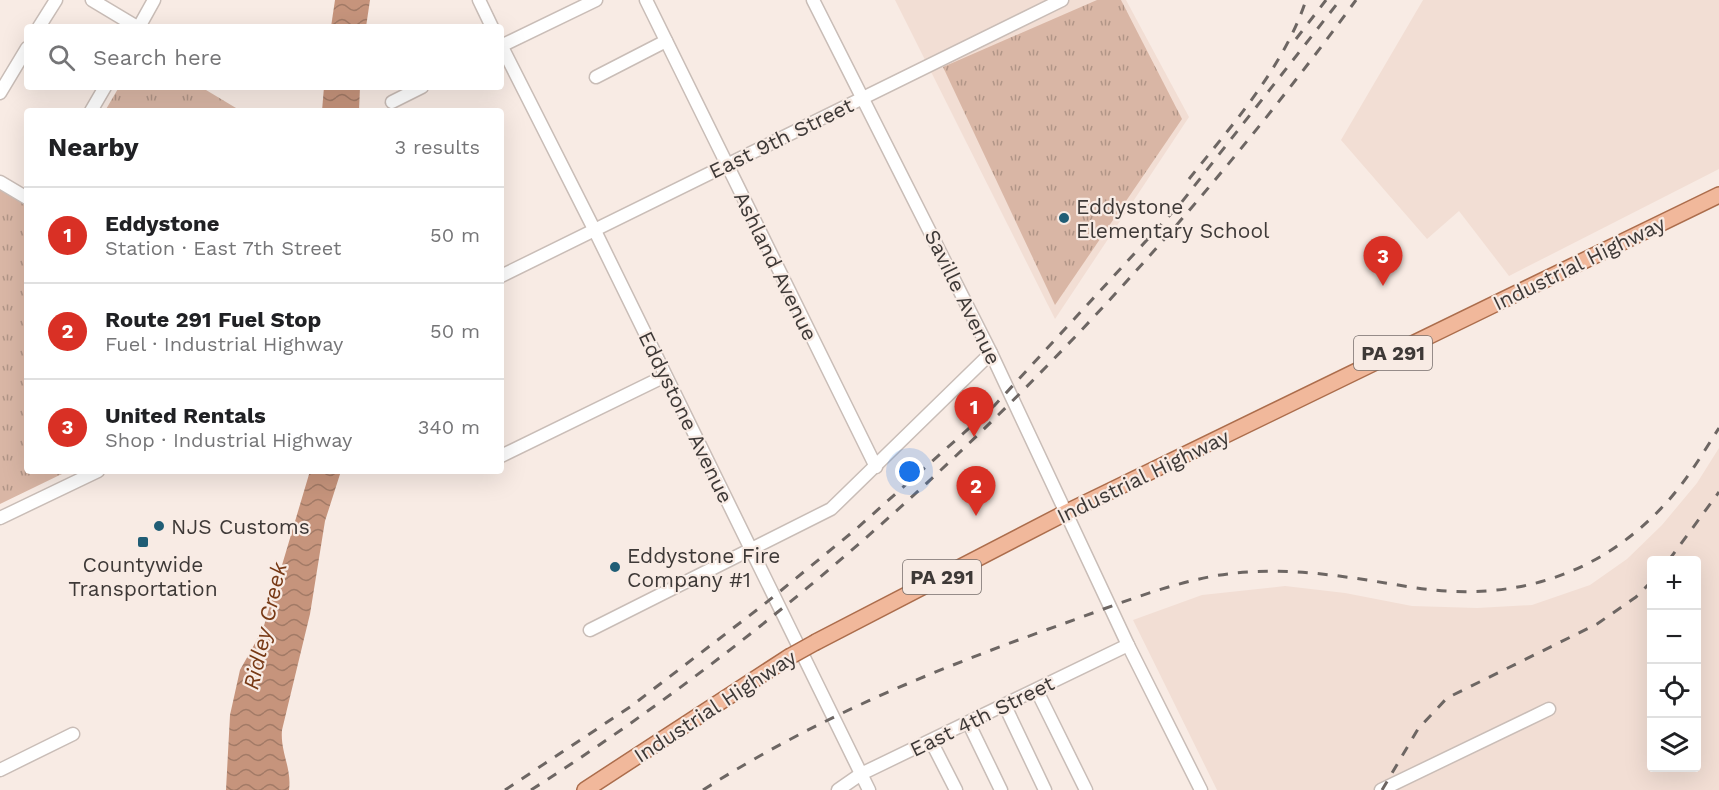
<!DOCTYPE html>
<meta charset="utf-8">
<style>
body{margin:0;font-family:"Work Sans",sans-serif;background:#f2f2f2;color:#202124}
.controls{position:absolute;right:18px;bottom:18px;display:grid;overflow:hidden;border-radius:6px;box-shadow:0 6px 24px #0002}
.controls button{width:54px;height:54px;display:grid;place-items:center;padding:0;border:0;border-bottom:2px solid #e0e0e0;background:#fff;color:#202124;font:30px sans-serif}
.you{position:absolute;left:910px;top:472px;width:21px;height:21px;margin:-15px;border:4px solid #fff;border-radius:50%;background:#1a73e8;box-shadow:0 0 0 9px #1a73e833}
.badge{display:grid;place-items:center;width:39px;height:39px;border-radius:50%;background:#d93025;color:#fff;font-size:20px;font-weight:700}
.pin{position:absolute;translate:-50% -50px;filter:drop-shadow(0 2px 3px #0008)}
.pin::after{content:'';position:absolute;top:32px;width:21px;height:18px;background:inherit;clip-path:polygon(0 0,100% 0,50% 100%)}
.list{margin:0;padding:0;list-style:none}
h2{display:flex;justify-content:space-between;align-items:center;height:78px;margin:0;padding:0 24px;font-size:26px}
h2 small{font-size:20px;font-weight:400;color:#757577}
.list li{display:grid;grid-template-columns:39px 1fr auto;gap:18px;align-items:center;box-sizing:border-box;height:96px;padding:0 24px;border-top:2px solid #e0e0e0}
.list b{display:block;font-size:22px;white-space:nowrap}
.list p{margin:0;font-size:20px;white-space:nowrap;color:#757577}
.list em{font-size:20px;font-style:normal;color:#757577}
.icon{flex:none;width:33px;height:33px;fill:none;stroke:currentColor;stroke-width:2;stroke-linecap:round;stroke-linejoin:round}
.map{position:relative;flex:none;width:1719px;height:790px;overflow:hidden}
.search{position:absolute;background:#fff;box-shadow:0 6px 24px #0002;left:24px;top:24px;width:480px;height:66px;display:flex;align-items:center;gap:15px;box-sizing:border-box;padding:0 21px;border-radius:6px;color:#757577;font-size:22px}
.panel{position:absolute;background:#fff;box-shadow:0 6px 24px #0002;left:24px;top:108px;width:480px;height:366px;border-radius:6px}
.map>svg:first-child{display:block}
.built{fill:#f2ded4;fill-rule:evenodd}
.grass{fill:url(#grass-tufts)}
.water{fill:url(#water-waves)}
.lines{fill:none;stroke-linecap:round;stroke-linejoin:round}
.minor-casing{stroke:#c9bdb7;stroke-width:15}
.major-casing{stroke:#ac6d4c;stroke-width:18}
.minor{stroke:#fff;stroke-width:12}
.major{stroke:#f1b89b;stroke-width:15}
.rail{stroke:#6d6663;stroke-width:3;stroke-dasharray:10 10;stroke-linecap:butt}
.major-bridge-casing{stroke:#ac6d4c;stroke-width:18;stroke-linecap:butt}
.major-bridge{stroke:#f1b89b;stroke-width:15}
.poi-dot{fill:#205d75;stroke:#f8ebe4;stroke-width:2}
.labels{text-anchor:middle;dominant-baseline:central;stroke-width:4.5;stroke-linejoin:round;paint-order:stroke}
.shield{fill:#f8ebe4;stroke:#766e6b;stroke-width:1.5}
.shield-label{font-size:20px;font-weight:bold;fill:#3e3937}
.street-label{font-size:21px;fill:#3e3937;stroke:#f8ebe4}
.poi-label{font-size:21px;fill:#3e3937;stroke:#f8ebe4;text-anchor:start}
.water-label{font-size:22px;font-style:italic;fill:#773915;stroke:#f8ebe4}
</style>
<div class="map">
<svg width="1719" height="790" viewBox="0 0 1719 790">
<defs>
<pattern id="grass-tufts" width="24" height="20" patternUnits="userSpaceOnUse" patternTransform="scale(1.5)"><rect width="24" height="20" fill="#d9b6a5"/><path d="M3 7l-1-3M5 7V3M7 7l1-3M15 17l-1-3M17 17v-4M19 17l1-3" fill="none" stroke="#b19587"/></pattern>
<pattern id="water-waves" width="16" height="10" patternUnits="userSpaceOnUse" patternTransform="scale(1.5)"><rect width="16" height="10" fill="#c6947c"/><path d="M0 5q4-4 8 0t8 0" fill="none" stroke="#a27a66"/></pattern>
</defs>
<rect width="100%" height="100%" fill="#f8ebe4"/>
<g class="built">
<polygon points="895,0 1126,0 1189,117 1055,319"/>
<polygon points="1423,0 1719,0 1719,169 1509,276 1459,211 1427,239 1341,140"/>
<path d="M1719 448V790H1217L1133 620 1202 595 1285 586 1345 593 1412 606 1477 608 1532 605 1590 585 1627 559 1662 525 1697 483ZM1652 560H1696V768H1652Z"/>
</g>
<g class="grass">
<polygon points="1097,0 1121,0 1182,119 1055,305 943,67"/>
<polygon points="119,87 201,87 241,111 105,111"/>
<polygon points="0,188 27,203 27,471 68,471 0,504"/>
</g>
<g class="water">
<polygon points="335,0 370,0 366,27 331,27"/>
<polygon points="324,87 360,87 359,111 322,111"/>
<path d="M310 471H341L325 521 310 614 282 730C280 752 292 768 289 790H226L230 715 240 670 263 629Z"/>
</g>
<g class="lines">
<defs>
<g id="minor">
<polyline points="92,0 137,27"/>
<polyline points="479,0 492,27"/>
<polyline points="646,0 876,467"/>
<polyline points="813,0 991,353 1128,645 1201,790"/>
<polyline points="39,27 56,0"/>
<polyline points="139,27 154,0"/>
<polyline points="501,45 595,231 869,790"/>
<polyline points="501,46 596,0"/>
<polyline points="596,77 666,41"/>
<polyline points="0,93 27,48"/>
<polyline points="392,102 422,87"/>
<polyline points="91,111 105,87"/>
<polyline points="0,182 27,198"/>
<polyline points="501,276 1062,0"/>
<polyline points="501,456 665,376"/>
<polyline points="0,518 98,471"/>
<polyline points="590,630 831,509 991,353"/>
<polyline points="1037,691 1086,790"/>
<polyline points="1005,706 1045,790"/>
<polyline points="969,724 1001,790"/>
<polyline points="931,741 956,790"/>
<polyline points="0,770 73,734"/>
<polyline points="838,790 861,774 1128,645"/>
<polyline points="1381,790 1549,709"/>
</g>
<g id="major">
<polyline points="816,642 1067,512 1719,195"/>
<polyline points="585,790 789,657"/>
</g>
</defs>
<use href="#minor" class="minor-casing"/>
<use href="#major" class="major-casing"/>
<use href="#minor" class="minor"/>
<use href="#major" class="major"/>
<g class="rail">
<polyline points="1296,39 1326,0"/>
<path d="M1189 179C1232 125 1284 67 1306 0"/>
<polyline points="1669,560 1719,492"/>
<polyline points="505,790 630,707 762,606 855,530 994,406 1181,203 1340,0"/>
<path d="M531 790C851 586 1132 306 1356 0"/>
<path d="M703 790C816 718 931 671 1057 626 1108 608 1160 586 1214 576 1283 564 1348 577 1416 588 1514 602 1600 576 1667 502 1687 480 1703 453 1719 428"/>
<polyline points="1382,790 1418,729 1447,698 1597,624 1636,597 1652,581"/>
</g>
<defs>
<polyline id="major-bridge" points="789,657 816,642"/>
</defs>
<use href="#major-bridge" class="major-bridge-casing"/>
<use href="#major-bridge" class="major-bridge"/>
</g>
<g class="poi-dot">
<circle cx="1064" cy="218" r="6"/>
<circle cx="159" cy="526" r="6"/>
<rect x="137" y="536" width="12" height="12" rx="3"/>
<circle cx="615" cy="567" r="6"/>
</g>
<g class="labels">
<g class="shield">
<rect x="1354" y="336" width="78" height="34" rx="4.5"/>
<rect x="903" y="560" width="78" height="34" rx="4.5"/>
</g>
<g class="shield-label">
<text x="1393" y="353">PA 291</text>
<text x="942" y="577">PA 291</text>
</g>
<g class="street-label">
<text transform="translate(781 138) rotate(-26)">East 9th Street</text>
<text transform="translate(1579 263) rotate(-26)">Industrial Highway</text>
<text transform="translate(776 266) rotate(64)">Ashland Avenue</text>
<text transform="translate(963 297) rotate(64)">Saville Avenue</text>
<text transform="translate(686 417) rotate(64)">Eddystone Avenue</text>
<text transform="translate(1143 476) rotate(-26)">Industrial Highway</text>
<text transform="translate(715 706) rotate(-33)">Industrial Highway</text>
<text transform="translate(982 716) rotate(-26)">East 4th Street</text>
</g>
<g class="poi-label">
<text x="1076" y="206">Eddystone<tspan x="1076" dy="24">Elementary School</tspan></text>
<text x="171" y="526">NJS Customs</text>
<text x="627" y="555">Eddystone Fire<tspan x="627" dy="24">Company #1</tspan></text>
<text x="143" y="564" text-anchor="middle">Countywide<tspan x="143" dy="24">Transportation</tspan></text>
</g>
<g class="water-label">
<text transform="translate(265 626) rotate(-77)">Ridley Creek</text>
</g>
</g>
</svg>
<div class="controls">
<button>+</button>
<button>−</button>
<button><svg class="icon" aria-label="locate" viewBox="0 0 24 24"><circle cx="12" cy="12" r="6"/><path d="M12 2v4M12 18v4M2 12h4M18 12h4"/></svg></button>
<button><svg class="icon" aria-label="layers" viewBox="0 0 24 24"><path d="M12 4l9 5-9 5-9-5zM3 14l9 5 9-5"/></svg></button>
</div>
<div class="you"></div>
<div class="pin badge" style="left:974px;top:437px">1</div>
<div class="pin badge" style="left:976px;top:516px">2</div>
<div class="pin badge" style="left:1383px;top:286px">3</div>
<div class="search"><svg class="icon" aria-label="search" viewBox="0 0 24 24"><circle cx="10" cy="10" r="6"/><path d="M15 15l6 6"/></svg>Search here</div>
<section class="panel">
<h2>Nearby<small>3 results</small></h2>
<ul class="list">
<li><span class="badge">1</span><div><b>Eddystone</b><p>Station · East 7th Street</p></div><em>50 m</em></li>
<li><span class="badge">2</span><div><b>Route 291 Fuel Stop</b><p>Fuel · Industrial Highway</p></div><em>50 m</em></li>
<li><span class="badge">3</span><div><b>United Rentals</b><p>Shop · Industrial Highway</p></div><em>340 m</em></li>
</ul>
</section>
</div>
